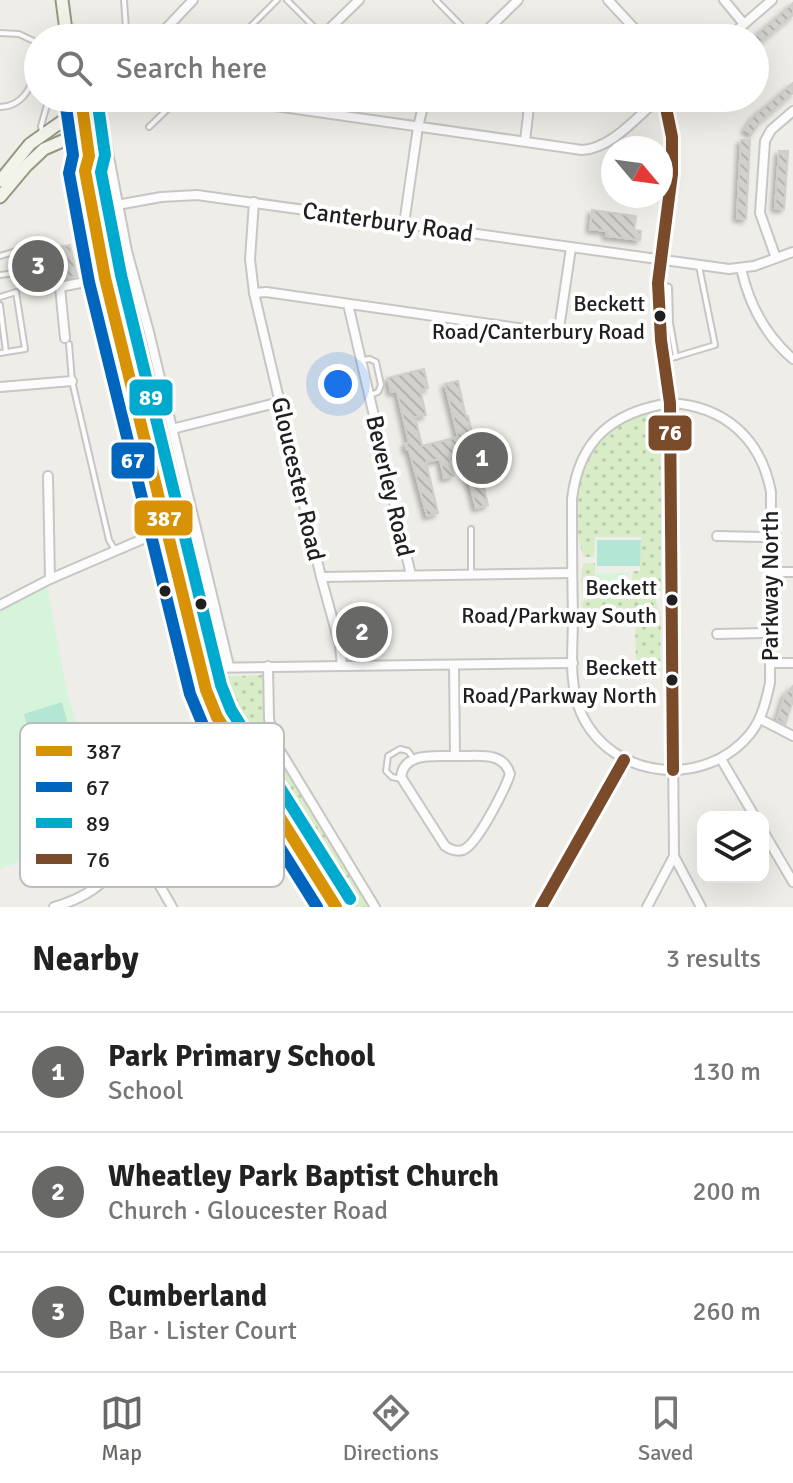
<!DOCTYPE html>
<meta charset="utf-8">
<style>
body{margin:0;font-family:Signika,sans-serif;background:#f2f2f2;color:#222}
.controls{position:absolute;right:24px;bottom:24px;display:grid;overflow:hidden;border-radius:16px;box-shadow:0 8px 32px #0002}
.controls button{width:72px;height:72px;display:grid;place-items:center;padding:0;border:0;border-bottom:2px solid #e0e0e0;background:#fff;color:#222;font:40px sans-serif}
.compass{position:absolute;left:601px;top:136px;width:72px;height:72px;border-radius:50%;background:#fff;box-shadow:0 8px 32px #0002;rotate:119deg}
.you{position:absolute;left:338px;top:384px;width:28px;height:28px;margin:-20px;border:6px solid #fff;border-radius:50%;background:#1a73e8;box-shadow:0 0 0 12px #1a73e833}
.badge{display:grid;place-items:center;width:52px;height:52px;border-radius:50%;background:#686866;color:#fff;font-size:26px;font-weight:700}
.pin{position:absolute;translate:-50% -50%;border:4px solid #fff;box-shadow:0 2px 8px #0006}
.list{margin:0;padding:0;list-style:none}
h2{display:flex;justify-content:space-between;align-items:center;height:104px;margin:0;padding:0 32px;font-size:34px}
h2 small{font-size:26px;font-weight:400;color:#767676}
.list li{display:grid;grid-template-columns:52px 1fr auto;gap:24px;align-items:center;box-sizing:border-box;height:120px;padding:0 32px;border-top:2px solid #e0e0e0}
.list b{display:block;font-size:30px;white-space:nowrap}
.list p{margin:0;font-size:26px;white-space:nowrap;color:#767676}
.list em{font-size:26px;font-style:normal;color:#767676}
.icon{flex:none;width:44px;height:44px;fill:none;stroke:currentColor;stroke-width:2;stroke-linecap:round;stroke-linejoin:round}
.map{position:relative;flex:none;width:793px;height:907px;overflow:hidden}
.search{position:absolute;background:#fff;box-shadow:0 8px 32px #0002;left:24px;right:24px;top:24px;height:88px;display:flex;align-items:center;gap:20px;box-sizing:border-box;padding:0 28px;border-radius:44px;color:#767676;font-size:30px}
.sheet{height:464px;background:#fff}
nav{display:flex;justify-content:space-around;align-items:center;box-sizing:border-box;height:112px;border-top:2px solid #e0e0e0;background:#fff;font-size:22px;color:#767676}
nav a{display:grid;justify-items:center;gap:4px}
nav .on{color:#686866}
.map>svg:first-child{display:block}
.grass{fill:url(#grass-dots)}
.park{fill:#d6f4d9}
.pitch{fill:#b3e6d5}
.building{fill:url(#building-back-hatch);stroke:#d1cec9;stroke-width:2;filter:url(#shadow)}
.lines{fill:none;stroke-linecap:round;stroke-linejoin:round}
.lane-casing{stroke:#c7c6c4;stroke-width:8}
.street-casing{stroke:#c7c6c4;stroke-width:12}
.secondary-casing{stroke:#949980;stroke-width:15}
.lane{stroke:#fcfcfc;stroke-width:4}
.street{stroke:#fcfcfc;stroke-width:8}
.secondary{stroke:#f2f4eb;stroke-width:11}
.bus-1-casing{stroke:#fff;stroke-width:18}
.bus-2-casing{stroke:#fff;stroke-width:18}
.bus-3-casing{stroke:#fff;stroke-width:18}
.bus-4-casing{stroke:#fff;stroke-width:18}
.bus-1{stroke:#d79205;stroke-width:12}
.bus-2{stroke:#0065bd;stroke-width:12}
.bus-3{stroke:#00a9ce;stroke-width:12}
.bus-4{stroke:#7a4b2a;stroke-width:12}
.bus-dot{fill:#202020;stroke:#fff;stroke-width:3}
.labels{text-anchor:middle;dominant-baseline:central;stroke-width:8;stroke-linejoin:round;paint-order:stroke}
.bus-label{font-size:22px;fill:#202020;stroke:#fff;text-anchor:end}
.street-label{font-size:24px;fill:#202020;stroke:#fff}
.key{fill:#fff;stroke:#bcbcbc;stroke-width:2}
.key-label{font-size:22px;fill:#202020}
.line-badge{stroke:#fff;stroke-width:3}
.badge-label{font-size:22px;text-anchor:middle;font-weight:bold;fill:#fff}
</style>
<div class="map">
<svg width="793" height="907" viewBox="0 0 793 907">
<defs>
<pattern id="grass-dots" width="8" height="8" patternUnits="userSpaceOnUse" patternTransform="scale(2)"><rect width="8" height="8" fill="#d7ecc7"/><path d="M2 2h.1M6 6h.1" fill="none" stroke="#b8caab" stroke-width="1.8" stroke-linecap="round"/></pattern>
<pattern id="building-back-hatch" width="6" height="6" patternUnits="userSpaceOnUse" patternTransform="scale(2)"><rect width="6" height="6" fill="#d2d1cd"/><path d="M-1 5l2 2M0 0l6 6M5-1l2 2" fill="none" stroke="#b4b3b0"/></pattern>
<filter id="shadow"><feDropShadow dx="-3.5" dy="3.5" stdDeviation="2" flood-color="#0004"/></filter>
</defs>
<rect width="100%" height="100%" fill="#eeede8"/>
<g class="grass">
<path d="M652 412 659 416 661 424V590L658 593 631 594 633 571H640L641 537H595L594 557H584C563 504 586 420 652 412Z"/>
<polygon points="584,563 595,563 595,594 582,593 581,572"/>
<polygon points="587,598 655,599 661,617 660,673 636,672 635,612 584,613 581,611 583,608 581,603"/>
<polygon points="263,675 268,733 277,756 371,907 344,907 337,897 339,893 212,692 224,686 221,677"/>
</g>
<g class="park">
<polygon points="595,573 628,573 628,594 596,594"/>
<polygon points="47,586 67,692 81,741 114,824 0,869 0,610"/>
</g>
<g class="pitch">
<polygon points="597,540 641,540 640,566 597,566"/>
<polygon points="62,702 71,736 33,749 24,714"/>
</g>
<g class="building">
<polygon points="793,3 793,15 755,47 755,36"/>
<polygon points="793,83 793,93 760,122 752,134 745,130 753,117"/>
<polygon points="741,140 750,140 746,219 737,218"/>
<polygon points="779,151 788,151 784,209 775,208"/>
<polygon points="592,210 636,216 634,230 641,231 640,240 606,236 607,231 590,229"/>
<polygon points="70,245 77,276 65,278 64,271 43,274 44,282 34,285 32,280 28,281 23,262 24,255 35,252 36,258 60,254 59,247"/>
<polygon points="424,369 428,388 420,390 426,415 415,417 422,446 458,437 445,384 458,381 466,417 468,416 472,433 475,432 481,464 479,465 488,505 476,508 462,454 449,457 454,476 444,478 440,459 426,462 438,513 427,516 409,450 407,450 405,444 409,443 397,391 391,392 388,378"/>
<polygon points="793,686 793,701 785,724 777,720 785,695"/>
</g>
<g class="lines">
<defs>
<g id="lane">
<polyline points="124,0 126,29 133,38"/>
<polyline points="287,0 322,35"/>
<polyline points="436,0 473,38"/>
<polyline points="0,33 19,34 38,43"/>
<polyline points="239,38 277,0"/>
<path d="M0 107C25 106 32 85 38 64"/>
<polyline points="149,127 179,98"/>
<polyline points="42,133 41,126 49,98"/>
<polyline points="0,256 20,250"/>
<polyline points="0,275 16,273"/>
<polyline points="660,283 669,287 670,323 676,357"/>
<polyline points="0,297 16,292 25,349 0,353"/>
<polyline points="0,305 6,352"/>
<polyline points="69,344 72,381 109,540 115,550"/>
<polyline points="361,360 370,359 376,362 381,385 378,392 370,395"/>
<polyline points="665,360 715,345 699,266"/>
<polyline points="471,574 471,529"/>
<polyline points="401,779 392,777 386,771 388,756 400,749 408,751 413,758"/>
</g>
<g id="street">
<polyline points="608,0 634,28 639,38"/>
<polyline points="724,0 744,24"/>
<polyline points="157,38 193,0"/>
<polyline points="320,38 359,0"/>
<polyline points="479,38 518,0"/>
<polyline points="621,38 634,28"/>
<polyline points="728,38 772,0"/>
<path d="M219 98 582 150C611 149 638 116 659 98"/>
<path d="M664 98C680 168 660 213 658 281 656 321 665 362 670 403L674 856 701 907"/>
<polyline points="84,112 96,98"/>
<polyline points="104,131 127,251 149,332 229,666"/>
<polyline points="525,141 530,98"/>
<polyline points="254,202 250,259 254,293 266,292 546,332 557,328 560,322 571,248"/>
<polyline points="117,205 161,197 197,195 729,269 754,266 793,252"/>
<polyline points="404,224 418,127 425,98"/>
<polyline points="776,258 760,213 765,141 771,130 793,111"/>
<path d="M741 268C749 305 765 335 793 359"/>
<polyline points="254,293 321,577 340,646 342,665"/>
<polyline points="348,304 411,575"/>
<polyline points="65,338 60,287 105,278"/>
<polyline points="0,387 72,381"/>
<path d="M670 403C724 406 761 438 771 492L770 683C766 701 762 719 750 734 705 789 611 780 581 713 568 683 573 648 573 616 572 577 572 538 572 499 579 439 613 412 670 403Z"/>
<polyline points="172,429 280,402"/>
<polyline points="48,476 50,579"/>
<polyline points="717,536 770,537"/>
<polyline points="770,572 793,572"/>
<polyline points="321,577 572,573"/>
<polyline points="0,605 50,579 166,529"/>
<polyline points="717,634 770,633"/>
<polyline points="770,663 793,663"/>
<polyline points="454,665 455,756"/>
<polyline points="268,666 269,719 276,744 375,907"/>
<polyline points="199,668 573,663"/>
<polyline points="760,719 793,736"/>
<path d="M455 756C476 757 503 750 510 774 505 789 477 845 463 850 456 852 451 850 445 846L401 777C404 751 436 757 455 756Z"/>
<polyline points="721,759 755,817"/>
<polyline points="763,831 793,882"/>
<polyline points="125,841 140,851 172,907"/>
<path d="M54 907C82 899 108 885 121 857 126 845 126 832 136 822L244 762"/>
<polyline points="541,907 624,760"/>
<polyline points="647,907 674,856"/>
</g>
<g id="secondary">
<polyline points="62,0 67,38"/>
<polyline points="68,98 78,166 85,171"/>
<polyline points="81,98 89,156 85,171 105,278 206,690 217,717 336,907"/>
<polyline points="0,181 30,144 71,115 84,112"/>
<polyline points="0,197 26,166 44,149 74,136 83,113"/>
</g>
</defs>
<use href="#lane" class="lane-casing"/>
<use href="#street" class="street-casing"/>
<use href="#secondary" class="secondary-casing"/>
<use href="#lane" class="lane"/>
<use href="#street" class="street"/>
<use href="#secondary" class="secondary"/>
<defs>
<polyline id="bus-1" points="81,98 89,156 85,171 105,278 206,690 217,717 336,907"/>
<polyline id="bus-2" points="65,100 73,155 69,173 89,282 190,694 203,725 317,907"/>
<polyline id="bus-3" points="97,98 105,155 101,172 121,275 221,685 231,710 350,899"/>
<g id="bus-4">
<polyline points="664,98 672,137 672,174 658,283 661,340 670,403 673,770"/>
<polyline points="541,907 624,760"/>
</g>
</defs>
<use href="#bus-1" class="bus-1-casing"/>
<use href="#bus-2" class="bus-2-casing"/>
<use href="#bus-3" class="bus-3-casing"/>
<use href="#bus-4" class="bus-4-casing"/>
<use href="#bus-1" class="bus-1"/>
<use href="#bus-2" class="bus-2"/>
<use href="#bus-3" class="bus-3"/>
<use href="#bus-4" class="bus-4"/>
</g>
<g class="bus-dot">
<circle cx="660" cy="316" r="7"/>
<circle cx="165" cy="591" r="7"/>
<circle cx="672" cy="600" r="7"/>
<circle cx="201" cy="604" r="7"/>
<circle cx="672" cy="680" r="7"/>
</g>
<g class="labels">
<g class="bus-label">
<text x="645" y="303">Beckett<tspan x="645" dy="28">Road/Canterbury Road</tspan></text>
<text x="657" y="587">Beckett<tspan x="657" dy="28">Road/Parkway South</tspan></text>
<text x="657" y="667">Beckett<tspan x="657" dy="28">Road/Parkway North</tspan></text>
</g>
<g class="street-label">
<text transform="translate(388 222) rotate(8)">Canterbury Road</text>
<text transform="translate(298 479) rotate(77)">Gloucester Road</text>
<text transform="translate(390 486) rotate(77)">Beverley Road</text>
<text transform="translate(770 586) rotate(-90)">Parkway North</text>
</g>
</g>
<rect x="20" y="723" width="264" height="164" rx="12" class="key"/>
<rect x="36" y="746" width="36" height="10" fill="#d79205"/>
<rect x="36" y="782" width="36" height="10" fill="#0065bd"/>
<rect x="36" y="818" width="36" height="10" fill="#00a9ce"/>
<rect x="36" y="854" width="36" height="10" fill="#7a4b2a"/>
<g class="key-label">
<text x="86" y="759">387</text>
<text x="86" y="795">67</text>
<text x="86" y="831">89</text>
<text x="86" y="867">76</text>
</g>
<g class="line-badge">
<rect x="128" y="378" width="46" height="39" rx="8" fill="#00a9ce"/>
<rect x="647" y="414" width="46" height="38" rx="8" fill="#7a4b2a"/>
<rect x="110" y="441" width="46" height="39" rx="8" fill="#0065bd"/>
<rect x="133" y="499" width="61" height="38" rx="8" fill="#d79205"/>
</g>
<g class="badge-label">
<text x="151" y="405">89</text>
<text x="670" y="440">76</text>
<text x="133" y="468">67</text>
<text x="164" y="526">387</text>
</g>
</svg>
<div class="controls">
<button><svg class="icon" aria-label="layers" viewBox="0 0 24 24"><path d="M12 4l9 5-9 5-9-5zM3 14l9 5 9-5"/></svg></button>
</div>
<svg class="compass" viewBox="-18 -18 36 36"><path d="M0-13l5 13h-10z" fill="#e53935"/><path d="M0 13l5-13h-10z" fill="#767676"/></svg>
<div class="you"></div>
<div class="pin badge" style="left:482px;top:458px">1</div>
<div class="pin badge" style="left:362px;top:632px">2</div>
<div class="pin badge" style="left:38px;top:266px">3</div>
<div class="search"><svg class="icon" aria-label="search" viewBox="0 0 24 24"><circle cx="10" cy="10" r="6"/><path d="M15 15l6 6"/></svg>Search here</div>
</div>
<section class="sheet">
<h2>Nearby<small>3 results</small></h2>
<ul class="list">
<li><span class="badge">1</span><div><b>Park Primary School</b><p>School</p></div><em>130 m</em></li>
<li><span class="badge">2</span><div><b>Wheatley Park Baptist Church</b><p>Church · Gloucester Road</p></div><em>200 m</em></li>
<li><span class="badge">3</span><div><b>Cumberland</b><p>Bar · Lister Court</p></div><em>260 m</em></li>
</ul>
</section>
<nav>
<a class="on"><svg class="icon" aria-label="map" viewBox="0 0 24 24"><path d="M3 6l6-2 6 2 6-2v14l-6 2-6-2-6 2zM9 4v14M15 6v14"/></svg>Map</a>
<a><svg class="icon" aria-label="directions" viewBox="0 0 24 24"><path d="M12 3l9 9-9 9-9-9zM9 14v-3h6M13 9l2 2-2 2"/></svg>Directions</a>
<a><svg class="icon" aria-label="saved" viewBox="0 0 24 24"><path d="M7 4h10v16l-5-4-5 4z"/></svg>Saved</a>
</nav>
